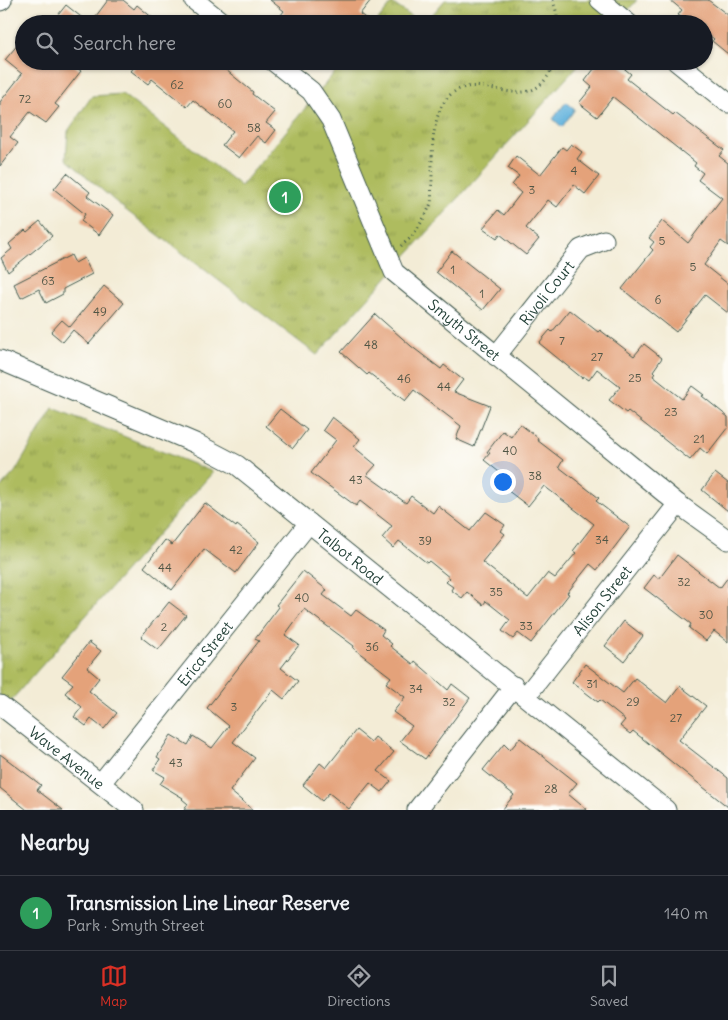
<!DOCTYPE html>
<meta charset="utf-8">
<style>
body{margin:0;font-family:Delius,sans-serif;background:#20242c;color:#f1f3f6}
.you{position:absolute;left:502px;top:481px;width:18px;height:18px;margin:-12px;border:4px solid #fff;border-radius:50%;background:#1a73e8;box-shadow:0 0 0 8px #1a73e833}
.badge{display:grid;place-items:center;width:32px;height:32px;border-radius:50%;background:#d93025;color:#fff;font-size:16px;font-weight:700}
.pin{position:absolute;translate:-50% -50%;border:2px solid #fff;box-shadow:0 1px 5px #0006}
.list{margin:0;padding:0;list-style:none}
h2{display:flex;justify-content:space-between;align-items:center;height:65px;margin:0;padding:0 20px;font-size:21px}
h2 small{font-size:16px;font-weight:400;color:#9ea1a6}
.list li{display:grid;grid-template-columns:32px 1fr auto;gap:15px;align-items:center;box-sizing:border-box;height:75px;padding:0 20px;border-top:1px solid #363941}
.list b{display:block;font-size:19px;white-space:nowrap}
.list p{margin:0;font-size:16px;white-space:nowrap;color:#9ea1a6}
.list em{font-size:16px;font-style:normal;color:#9ea1a6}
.icon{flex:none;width:28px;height:28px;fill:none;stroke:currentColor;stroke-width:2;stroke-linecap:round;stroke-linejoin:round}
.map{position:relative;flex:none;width:728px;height:810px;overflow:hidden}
.search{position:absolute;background:#171b24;box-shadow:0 1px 4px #0004;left:15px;right:15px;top:15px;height:55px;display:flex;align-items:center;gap:12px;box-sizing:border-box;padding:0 18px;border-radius:28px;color:#9ea1a6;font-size:19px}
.sheet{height:140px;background:#171b24}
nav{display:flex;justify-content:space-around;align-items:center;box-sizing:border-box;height:70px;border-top:1px solid #363941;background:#171b24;font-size:14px;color:#9ea1a6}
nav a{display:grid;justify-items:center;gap:2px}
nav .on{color:#d93025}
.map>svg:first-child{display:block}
.park{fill:url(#park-tufts);stroke:#667c49}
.water{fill:#62b2dd;stroke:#407888}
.building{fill:#e4a27a}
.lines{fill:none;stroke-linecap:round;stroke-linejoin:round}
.minor-casing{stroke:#3f574c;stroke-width:21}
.path{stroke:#3f574c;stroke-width:3;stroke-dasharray:1 4;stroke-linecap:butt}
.minor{stroke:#fff;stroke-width:19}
.labels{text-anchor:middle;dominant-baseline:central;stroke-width:4;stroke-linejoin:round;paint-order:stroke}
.number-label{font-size:12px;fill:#505646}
.street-label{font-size:15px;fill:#1f3d34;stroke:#fdfcf7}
</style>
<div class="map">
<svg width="728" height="810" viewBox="0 0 728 810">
<defs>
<pattern id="park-tufts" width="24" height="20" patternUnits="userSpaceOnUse" patternTransform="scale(1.25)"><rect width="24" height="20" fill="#aebc5e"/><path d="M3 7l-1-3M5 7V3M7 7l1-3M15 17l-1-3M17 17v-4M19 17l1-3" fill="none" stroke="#8d9a4e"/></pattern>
</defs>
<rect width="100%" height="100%" fill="#fdfcf7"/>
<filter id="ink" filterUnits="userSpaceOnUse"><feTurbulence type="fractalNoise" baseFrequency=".02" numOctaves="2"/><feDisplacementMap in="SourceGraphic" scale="10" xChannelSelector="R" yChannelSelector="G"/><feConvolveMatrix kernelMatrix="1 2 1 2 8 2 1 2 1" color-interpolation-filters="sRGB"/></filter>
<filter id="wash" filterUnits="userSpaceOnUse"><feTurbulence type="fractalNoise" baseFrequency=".0096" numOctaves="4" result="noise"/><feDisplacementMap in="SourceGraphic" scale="20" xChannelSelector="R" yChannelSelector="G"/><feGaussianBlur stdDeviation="1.12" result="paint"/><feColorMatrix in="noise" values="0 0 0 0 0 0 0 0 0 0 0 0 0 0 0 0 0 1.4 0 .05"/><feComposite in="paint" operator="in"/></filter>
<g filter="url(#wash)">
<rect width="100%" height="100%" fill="#f3ecd6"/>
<g class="park">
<polygon points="445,0 637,0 616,24 424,24"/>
<polygon points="392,3 422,24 375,24"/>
<polygon points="344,61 582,61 317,355 123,208 66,159 68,131 92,96 122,94 241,186"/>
<polygon points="53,408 213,472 0,713 0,488 15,472"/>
</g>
<polygon class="water" points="566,102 575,109 562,127 553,119"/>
<g id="blocks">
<g class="building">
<polygon points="108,0 123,0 134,9 137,5 160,24 51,24 66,5 90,24"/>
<polygon points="270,0 371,0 360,14 373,24 292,24 281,15 284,11"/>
<polygon points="670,0 708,0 728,15 728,54 712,41 714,39 704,31 704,24 695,24 690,20 689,22 678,15 682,10"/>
<polygon points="24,37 24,61 69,61 81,71 55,104 59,107 46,123 30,112 10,137 18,143 0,166 0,102 22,74 5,60"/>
<polygon points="139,61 215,61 253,92 252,94 275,112 266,123 276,130 266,143 257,136 239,158 222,145 233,131 193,100 187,107 152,79 148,84 131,71"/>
<polygon points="600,61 615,61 631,74 627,79 673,115 675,113 724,150 719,156 728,163 728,246 721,241 704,265 728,284 728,313 705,295 676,332 622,289 653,250 650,247 654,242 649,238 662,221 688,243 722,198 698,180 703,173 694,166 696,163 613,97 597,117 579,103 592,87 585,81"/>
<polygon points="571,144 582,152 577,159 599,176 585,194 574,185 557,207 548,200 526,228 539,239 526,255 500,234 497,238 483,228 498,210 504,215 521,193 512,185 519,176 508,168 516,156 540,175 562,147 566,150"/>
<polygon points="67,173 90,192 87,196 113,215 99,235 81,221 85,214 54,189"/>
<polygon points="40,221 52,236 8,272 1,258 12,249 9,244 25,230 27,232"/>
<polygon points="452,251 500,289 483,310 436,272"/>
<polygon points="71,255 75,263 84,258 92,274 63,289 63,294 46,303 39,289 21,298 14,284"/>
<polygon points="104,286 124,303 89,344 73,330 63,342 51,332 62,320 70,327"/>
<polygon points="570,310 598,332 600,330 634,356 644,344 662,358 653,371 655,373 653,376 682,399 692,386 704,395 702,396 728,417 728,427 707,454 700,448 690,460 628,411 626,413 609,400 620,387 597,369 589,380 583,376 582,378 539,343 550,330 552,332"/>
<polygon points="375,314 411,346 441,369 444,365 463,380 454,392 490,406 474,447 456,439 461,426 414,390 405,401 369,373 367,375 341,352"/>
<polygon points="280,409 307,430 293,448 266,426"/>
<polygon points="332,417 360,439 354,447 376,465 367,475 406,503 411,496 433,513 438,506 470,531 486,512 505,525 501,531 505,534 482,562 528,598 548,573 555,578 576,553 573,551 594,524 544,486 528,506 507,490 513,483 484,460 490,453 487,452 503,431 511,437 520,424 538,438 537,440 563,460 559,467 599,498 596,501 630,527 597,570 590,564 567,593 569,594 531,643 518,633 513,639 502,631 510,620 486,601 483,605 467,592 462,598 451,590 453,587 446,582 450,578 429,561 427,563 399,541 393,548 382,538 392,526 360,501 356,506 311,473 336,440 323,430"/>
<polygon points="715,473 728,483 728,511 702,490"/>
<polygon points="205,503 236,527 237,525 259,542 236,573 204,549 172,590 144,567 165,540 172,545"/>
<polygon points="677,555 720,588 728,577 728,642 714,631 706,641 689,628 691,624 644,588 654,575 659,579"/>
<polygon points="303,571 327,590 323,595 351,616 356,610 384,630 381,635 392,644 390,646 413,664 415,661 448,690 452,684 470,698 425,759 400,741 412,726 393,712 405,697 386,683 391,677 353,648 354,646 304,609 285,635 299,645 281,668 298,681 284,699 273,690 233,742 255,758 230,791 253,810 184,810 188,804 182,799 183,798 160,784 165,777 153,770 160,759 157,757 171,735 188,745 193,736 212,748 229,726 207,708 259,641 255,639 279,607 276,605"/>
<polygon points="169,602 186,615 158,650 141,637"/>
<polygon points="624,621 643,636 624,661 605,646"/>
<polygon points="89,642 101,651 87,668 99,678 89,691 117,713 104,729 91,719 86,726 74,717 82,707 65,693 73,684 62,676"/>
<polygon points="585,664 623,693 635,678 667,703 680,686 706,706 679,740 728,778 728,807 633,731 630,734 620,726 625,720 600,700 598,702 572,682"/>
<polygon points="356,730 371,742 375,737 394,752 378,771 391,781 382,792 370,783 349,809 329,793 322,801 303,785 320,763 326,768"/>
<polygon points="520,738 577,783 568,794 587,810 502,810 514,795 483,770 504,744 510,750"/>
<polygon points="0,754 41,785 37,790 63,810 27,810 0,788"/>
</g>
</g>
</g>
<g filter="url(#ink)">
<use href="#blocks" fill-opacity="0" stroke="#3f574c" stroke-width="1"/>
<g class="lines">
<defs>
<g id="minor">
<polyline points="194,0 224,24"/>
<polyline points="600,0 629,24"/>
<polyline points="0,1 2,0"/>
<path id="s1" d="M273 61 311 91 331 120 394 272 678 504 728 540"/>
<polyline points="676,61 728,103"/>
<path id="s2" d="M496 356 581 249 604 240"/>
<path id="s3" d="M0 360 195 443 237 465 666 810"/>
<path id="s4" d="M526 696 678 504"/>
<path id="s5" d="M0 705 134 810"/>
<path id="s6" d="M101 783 309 523"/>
<polyline points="417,810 514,686"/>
</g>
</defs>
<use href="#minor" class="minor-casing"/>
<g class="path">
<polyline points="553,0 557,14 557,24"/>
<path d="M401 246C404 243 409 240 412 236 417 230 429 210 431 203 432 197 431 189 432 183 432 158 430 114 450 95 483 66 532 125 555 61"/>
</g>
<use href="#minor" class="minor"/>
</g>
</g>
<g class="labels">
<g class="number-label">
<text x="177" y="84">62</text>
<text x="25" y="98">72</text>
<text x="225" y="103">60</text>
<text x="254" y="127">58</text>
<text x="574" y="170">4</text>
<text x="532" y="189">3</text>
<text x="662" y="240">5</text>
<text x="693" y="266">5</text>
<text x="453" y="269">1</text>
<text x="48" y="280">63</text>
<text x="482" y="293">1</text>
<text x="658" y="299">6</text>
<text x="100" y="311">49</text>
<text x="562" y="340">7</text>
<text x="371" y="344">48</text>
<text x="597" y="356">27</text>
<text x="635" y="377">25</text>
<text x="404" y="378">46</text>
<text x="444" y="386">44</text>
<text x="671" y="411">23</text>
<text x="699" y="438">21</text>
<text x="510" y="450">40</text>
<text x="535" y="475">38</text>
<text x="356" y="479">43</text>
<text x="602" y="539">34</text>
<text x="425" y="540">39</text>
<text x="236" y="549">42</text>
<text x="165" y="567">44</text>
<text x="684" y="581">32</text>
<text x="496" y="591">35</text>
<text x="302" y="597">40</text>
<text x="706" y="614">30</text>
<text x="526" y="625">33</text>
<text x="164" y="626">2</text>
<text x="372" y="646">36</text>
<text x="592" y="683">31</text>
<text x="416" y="688">34</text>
<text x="449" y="701">32</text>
<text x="633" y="701">29</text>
<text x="234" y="706">3</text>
<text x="676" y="717">27</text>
<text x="176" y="762">43</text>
<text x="551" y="788">28</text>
</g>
<g class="street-label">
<text stroke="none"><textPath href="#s2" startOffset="81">Rivoli Court</textPath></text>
<text stroke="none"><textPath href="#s1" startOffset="339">Smyth Street</textPath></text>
<text stroke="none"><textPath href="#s3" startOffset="405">Talbot Road</textPath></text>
<text stroke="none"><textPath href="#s4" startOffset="122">Alison Street</textPath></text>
<text stroke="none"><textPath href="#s6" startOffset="166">Erica Street</textPath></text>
<text stroke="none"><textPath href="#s5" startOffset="85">Wave Avenue</textPath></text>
</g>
</g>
</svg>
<div class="you"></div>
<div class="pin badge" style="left:285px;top:197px;background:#2e9e5b">1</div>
<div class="search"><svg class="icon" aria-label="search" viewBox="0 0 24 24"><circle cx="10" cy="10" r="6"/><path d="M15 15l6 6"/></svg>Search here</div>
</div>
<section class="sheet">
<h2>Nearby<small></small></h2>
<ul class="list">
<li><span class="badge" style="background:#2e9e5b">1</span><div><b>Transmission Line Linear Reserve</b><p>Park · Smyth Street</p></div><em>140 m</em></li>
</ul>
</section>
<nav>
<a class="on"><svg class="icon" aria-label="map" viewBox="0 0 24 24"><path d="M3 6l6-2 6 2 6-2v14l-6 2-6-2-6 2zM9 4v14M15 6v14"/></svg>Map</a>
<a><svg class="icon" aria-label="directions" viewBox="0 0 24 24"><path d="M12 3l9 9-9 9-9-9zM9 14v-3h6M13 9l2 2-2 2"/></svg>Directions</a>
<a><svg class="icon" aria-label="saved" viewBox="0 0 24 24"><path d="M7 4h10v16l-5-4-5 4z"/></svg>Saved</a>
</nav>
